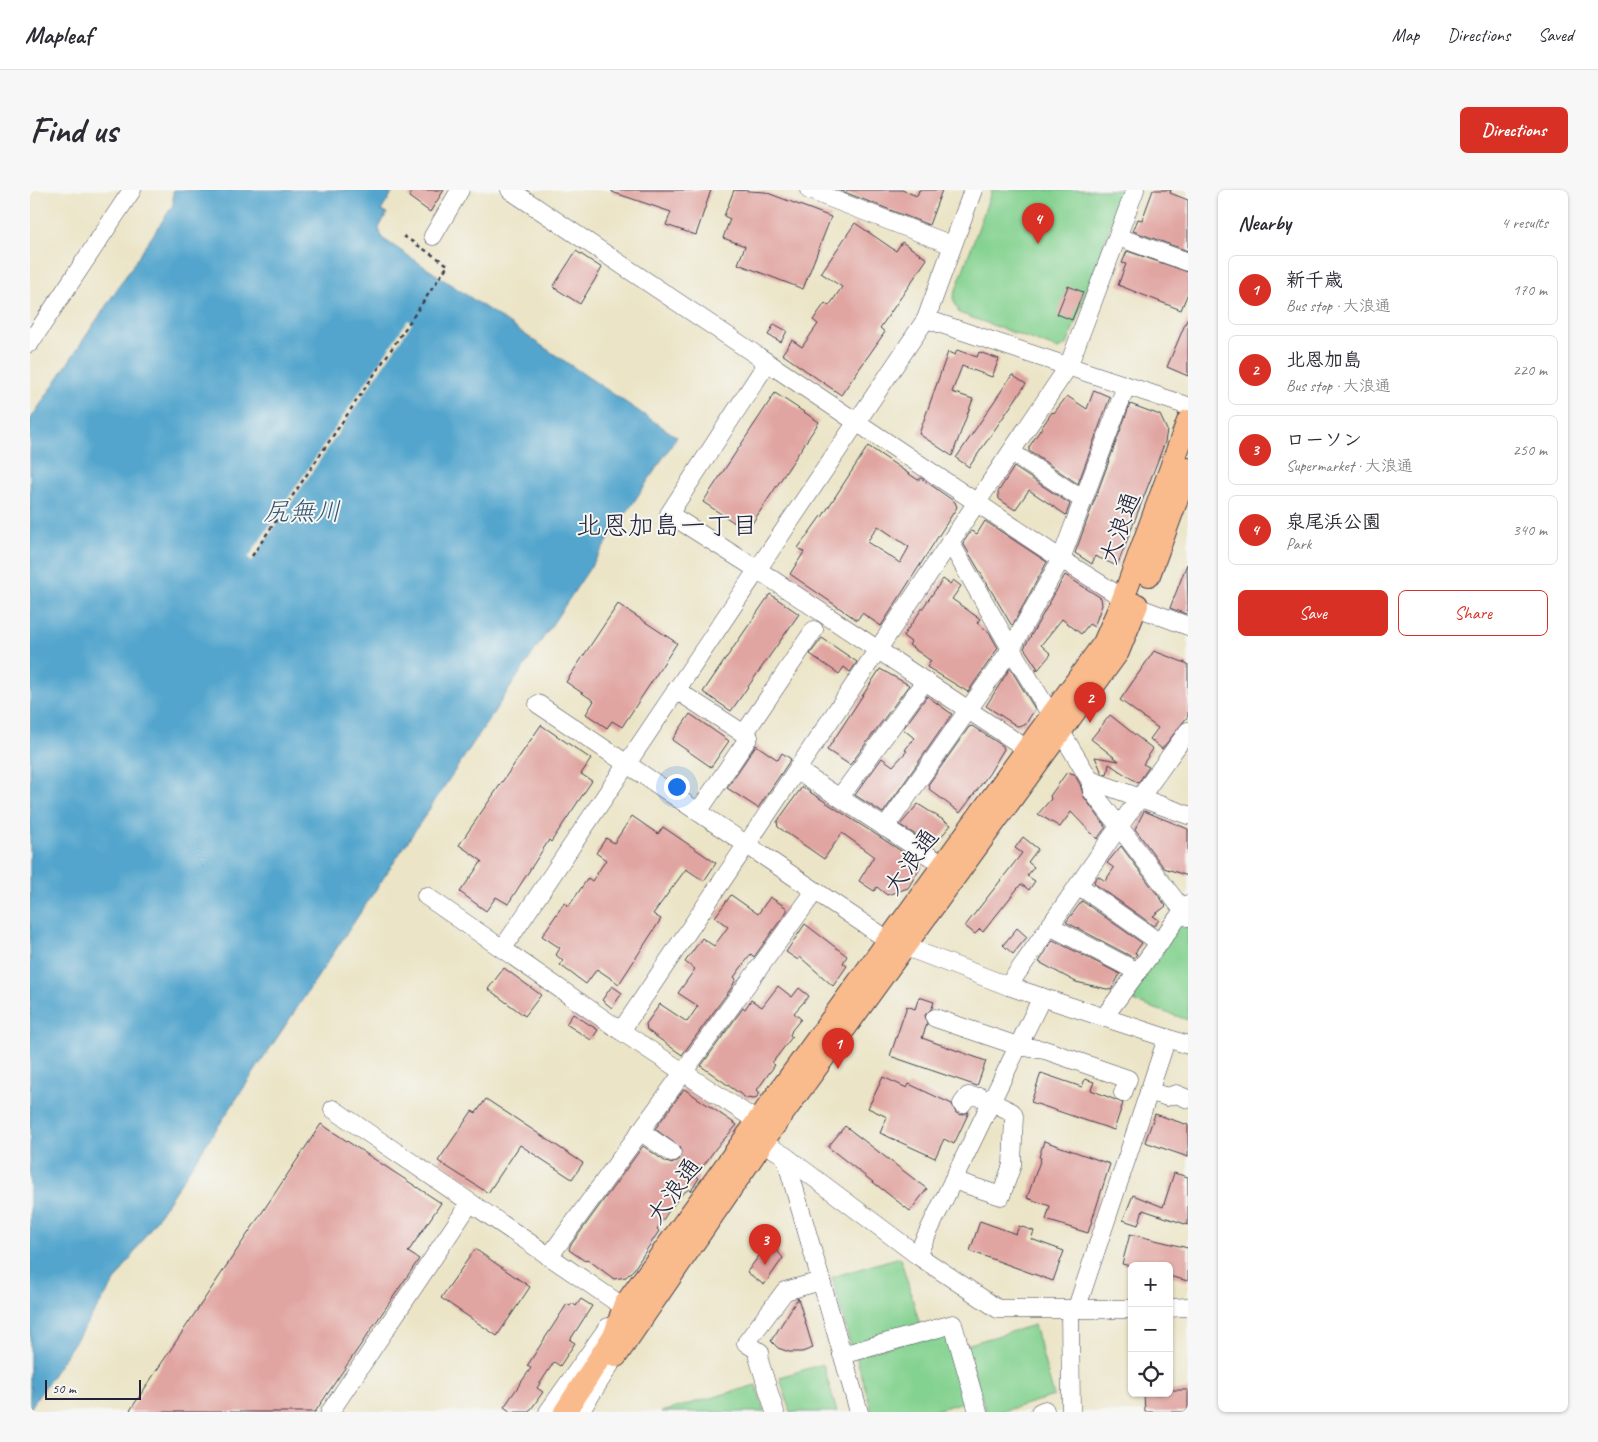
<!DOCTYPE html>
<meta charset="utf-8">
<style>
body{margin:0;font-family:Caveat,"Klee One",sans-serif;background:#f7f7f7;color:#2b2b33}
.controls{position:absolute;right:15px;bottom:15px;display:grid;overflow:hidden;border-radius:8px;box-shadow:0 1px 4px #0004}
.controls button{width:45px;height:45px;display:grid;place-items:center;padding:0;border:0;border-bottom:1px solid #e1e1e2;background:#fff;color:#2b2b33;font:25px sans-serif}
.scale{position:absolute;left:15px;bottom:12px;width:96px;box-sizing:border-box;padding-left:5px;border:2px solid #22223b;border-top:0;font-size:14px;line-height:18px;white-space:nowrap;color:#22223b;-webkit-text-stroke:4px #f6f6f2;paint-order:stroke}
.you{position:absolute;left:646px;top:596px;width:18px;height:18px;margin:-12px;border:4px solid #fff;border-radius:50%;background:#1a73e8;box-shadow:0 0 0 8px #1a73e833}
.badge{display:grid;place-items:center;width:32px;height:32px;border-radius:50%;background:#d93025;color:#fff;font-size:16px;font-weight:700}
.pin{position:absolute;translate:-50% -41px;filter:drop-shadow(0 1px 2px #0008)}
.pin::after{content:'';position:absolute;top:26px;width:18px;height:15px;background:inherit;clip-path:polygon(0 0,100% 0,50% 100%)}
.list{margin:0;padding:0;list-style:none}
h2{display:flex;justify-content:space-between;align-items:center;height:65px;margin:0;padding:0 20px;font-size:21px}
h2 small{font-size:16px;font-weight:400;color:#7c7c81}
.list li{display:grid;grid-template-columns:32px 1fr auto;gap:15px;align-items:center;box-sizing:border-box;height:70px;margin:0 10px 10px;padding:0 10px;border:1px solid #e1e1e2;border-radius:8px}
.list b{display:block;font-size:19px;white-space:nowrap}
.list p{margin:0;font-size:16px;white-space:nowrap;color:#7c7c81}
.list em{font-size:16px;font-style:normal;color:#7c7c81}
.actions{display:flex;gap:10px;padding:15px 20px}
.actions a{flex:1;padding:11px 0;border:1px solid #d93025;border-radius:8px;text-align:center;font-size:18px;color:#d93025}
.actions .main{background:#d93025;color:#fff}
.icon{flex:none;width:28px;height:28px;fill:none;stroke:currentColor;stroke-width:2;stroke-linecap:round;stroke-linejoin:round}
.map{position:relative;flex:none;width:1158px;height:1222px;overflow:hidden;border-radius:8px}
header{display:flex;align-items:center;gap:30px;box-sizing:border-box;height:70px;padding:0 25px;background:#fff;border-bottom:1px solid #e1e1e2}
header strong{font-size:24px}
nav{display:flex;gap:28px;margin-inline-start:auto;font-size:18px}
.intro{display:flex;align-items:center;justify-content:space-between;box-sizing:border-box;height:120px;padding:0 30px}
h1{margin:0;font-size:35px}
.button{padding:12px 22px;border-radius:8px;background:#d93025;color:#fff;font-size:18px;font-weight:700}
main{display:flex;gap:30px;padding:0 30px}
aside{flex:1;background:#fff;border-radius:8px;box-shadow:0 1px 4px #0004}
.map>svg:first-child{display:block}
.green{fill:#84d290;stroke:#537a66}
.water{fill:#52a5cd;stroke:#3a6484}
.pier{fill:#ebe4c6}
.building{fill:#e1a5a1;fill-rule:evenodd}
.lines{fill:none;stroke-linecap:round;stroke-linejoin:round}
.minor-casing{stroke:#403f50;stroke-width:19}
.major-casing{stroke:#403f50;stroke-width:24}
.path{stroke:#403f50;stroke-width:2.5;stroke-dasharray:4 4;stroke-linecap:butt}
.minor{stroke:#fff;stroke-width:18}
.major{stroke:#fabb8c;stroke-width:22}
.labels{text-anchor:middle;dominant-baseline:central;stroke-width:4;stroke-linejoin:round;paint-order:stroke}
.street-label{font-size:25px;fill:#22223b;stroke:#f6f6f2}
.water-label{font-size:26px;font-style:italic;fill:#355675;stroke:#f6f6f2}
.neighbourhood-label{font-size:26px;fill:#22223b;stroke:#f6f6f2}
</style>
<header>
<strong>Mapleaf</strong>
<nav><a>Map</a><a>Directions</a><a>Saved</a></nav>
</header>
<div class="intro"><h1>Find us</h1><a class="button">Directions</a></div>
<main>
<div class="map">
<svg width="1158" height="1222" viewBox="0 0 1158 1222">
<rect width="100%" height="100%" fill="#f6f6f2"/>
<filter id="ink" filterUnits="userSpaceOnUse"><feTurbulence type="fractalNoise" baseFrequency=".02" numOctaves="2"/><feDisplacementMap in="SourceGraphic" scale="10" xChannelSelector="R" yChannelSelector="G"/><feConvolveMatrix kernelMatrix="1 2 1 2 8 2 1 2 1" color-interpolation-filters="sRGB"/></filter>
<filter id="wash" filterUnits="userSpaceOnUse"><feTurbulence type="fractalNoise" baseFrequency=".0096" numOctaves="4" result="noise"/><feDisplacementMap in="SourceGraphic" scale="20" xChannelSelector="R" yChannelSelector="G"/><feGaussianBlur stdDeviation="1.12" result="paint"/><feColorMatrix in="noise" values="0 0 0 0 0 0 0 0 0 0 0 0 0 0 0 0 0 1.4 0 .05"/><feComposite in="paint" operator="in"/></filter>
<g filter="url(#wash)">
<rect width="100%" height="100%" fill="#ebe4c6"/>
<g class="green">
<polygon points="962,0 1094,0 1037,155 1028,159 929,123 923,108"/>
<polygon points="1149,735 1158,735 1158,830 1105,812 1102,805"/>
<polygon points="870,1067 891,1138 821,1157 802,1087"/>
<polygon points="1004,1135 1024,1206 970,1222 956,1222 936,1155"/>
<polygon points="920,1139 940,1210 900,1222 842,1222 826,1166"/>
<polygon points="793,1174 807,1222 760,1222 750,1187"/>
<polygon points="726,1195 734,1222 631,1222"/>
</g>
<polygon class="water" points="143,0 364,0 351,21 357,23 349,38 352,48 647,247 0,1219 0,230 143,15"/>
<polygon class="pier" points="378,130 382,133 222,371 218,368"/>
<g id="blocks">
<g class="building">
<polygon points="383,0 414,0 400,22 379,7"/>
<polygon points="582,0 681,0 666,45 636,35 641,22 582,2"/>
<polygon points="704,0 735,2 801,27 773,99 708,74 715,56 693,48 700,29 694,26"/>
<polygon points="809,0 872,0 887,6 889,0 912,0 899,35"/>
<polygon points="1123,0 1141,0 1140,3 1158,10 1158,61 1103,41 1108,29 1112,30"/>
<polygon points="825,33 866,61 872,52 897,69 850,138 855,142 811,205 752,164 762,150 772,157 788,134 783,130 795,113 799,116 812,97 791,83"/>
<polygon points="546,61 572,78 550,114 523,97"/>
<polygon points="1097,61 1158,82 1158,103 1151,120 1088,95 1096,74 1092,73"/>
<polygon points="1038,96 1053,102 1042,130 1027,124"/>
<polygon points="1158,127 1158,186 1137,177"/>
<polygon points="744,134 757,141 751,152 738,145"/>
<polygon points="927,160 947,167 949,162 969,169 962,187 932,176 922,202 943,209 922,266 889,244 918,162 925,165"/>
<polygon points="982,185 996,194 939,277 926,268"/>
<polygon points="1064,200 1080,207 1048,294 999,261 999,257 1022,222 1024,223 1037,206 1057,219"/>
<polygon points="745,203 789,232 717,341 673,312"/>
<polygon points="1100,214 1130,225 1137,240 1135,252 1087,376 1065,366 1062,374 1045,363"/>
<path d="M838 256 888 290 891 288 925 312 927 317 851 436 832 423 827 430 760 384 774 362 768 358 791 326 792 327ZM848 336 879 357 870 373 837 352Z"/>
<polygon points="984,277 1040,314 1036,325 999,300 985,320 969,309 968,302"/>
<polygon points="955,331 1017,372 982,436 933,353 941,341 947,344"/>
<polygon points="1157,374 1158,419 1156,424 1140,418"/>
<polygon points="1035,385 1071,408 1072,415 1064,437 1059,434 1051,444 1032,429 1011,455 1021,464 1007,481 1005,479 1008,479 994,458"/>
<polygon points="913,389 920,394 923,390 931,396 922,409 950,429 947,433 959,442 968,458 938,502 897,477 901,471 879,455 881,452 873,446"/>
<polygon points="740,404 769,424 701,521 673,502"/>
<polygon points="588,414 647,453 592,537 582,531 577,538 556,524 564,511 536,492"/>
<polygon points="792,448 827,472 820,482 814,477 809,484 780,464"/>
<polygon points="1124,461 1158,474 1158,526 1132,559 1120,549 1128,538 1090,510"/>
<polygon points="980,478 1005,519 995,535 987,536 956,516"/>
<polygon points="850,479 879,495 820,575 797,560"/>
<polygon points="897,506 922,524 853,623 825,605 852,568 863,576 877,561 875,560 884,548 873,539"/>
<polygon points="660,524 699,551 681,577 642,550"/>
<polygon points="1080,525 1123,559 1113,574 1119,577 1108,593 1079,574 1077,585 1072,583 1065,567 1089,571 1061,549"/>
<polygon points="511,535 561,569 551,584 562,591 521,652 519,650 478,714 466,707 456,721 430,702 452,671 429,655"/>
<polygon points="942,536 973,556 974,559 959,584 930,623 899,599 900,597 898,595 939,537"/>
<polygon points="726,555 748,570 752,563 761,569 728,618 697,598"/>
<polygon points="1037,582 1044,584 1050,594 1054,607 1076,637 1067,649 1041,622 1030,637 1008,624 1021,609 1020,606"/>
<polygon points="772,597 890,673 890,678 878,698 857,705 847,697 844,701 829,691 844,666 812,643 794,669 748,637 747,632"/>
<polygon points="888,614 921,635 903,656 870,635"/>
<polygon points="1114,621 1158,639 1158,686 1134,678 1105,639"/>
<polygon points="602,626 628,644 633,637 686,673 674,691 656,679 623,724 631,729 589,794 567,779 556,794 530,775 533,771 526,765 530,758 512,746 534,713 539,716 558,688 562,691 576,670 566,663 576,648 584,653"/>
<polygon points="993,647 1008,659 998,672 1004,677 997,686 1005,691 999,700 991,694 953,742 950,739 945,744 935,736 992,663 985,658"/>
<polygon points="1091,656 1136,716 1123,726 1129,730 1124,736 1065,694 1064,691 1068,686 1075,691 1084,678 1077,673"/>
<polygon points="701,705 728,724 740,707 757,718 757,721 724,767 721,764 704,787 706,789 702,797 652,865 617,840 616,834 630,814 657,832 668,816 648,803 665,779 655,772 672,748 684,756 698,737 685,727"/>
<polygon points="1052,711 1112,753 1105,763 1107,764 1104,768 1036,732"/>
<polygon points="775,734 817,766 813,773 817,776 803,796 770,767 768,770 756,762"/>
<polygon points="987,738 997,747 983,764 973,755"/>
<polygon points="1023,750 1090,784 1081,800 1046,792 1009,772"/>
<polygon points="474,778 511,805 495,826 458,799"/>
<polygon points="582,796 592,803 582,818 572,810"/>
<polygon points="748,796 762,807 769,798 779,806 764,823 771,829 762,840 760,845 762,847 742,873 745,875 727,900 730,903 725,909 716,908 671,876 713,818 715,819 721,810 732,817"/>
<polygon points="889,807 904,812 902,818 895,825 897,834 892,848 956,871 947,896 860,866 877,816 885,819"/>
<polygon points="543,824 568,840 561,850 536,834"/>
<polygon points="1011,883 1052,897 1055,889 1064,892 1061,900 1093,913 1084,940 1001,912"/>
<polygon points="853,887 877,898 879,894 922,914 926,923 931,925 939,922 924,954 914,949 905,968 850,943 857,927 838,918"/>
<polygon points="654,899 707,935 686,958 666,986 669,988 661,1001 659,999 651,1005 638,1022 627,1039 629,1041 604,1079 596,1087 584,1089 557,1069 555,1071 539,1060 540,1056 613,956 636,972 642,974 650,969 651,958 625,939"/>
<polygon points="456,909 553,973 542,989 490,955 458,1003 408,971 442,921 446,923"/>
<polygon points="1125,924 1158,935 1158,967 1115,952"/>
<polygon points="291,934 411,1013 378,1062 389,1069 285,1222 99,1222"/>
<polygon points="815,936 897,999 880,1021 798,957"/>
<polygon points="1014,951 1080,974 1058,1043 1016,1030 1020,1016 997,1008 1011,968 1009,967"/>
<polygon points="1144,983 1158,987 1158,1035 1113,1020 1108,1035 1093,1030 1103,1005 1133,1017"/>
<polygon points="950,1031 986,1044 989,1036 1004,1041 1001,1049 1034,1061 1023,1091 940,1061"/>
<polygon points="1100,1044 1158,1058 1158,1091 1139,1086 1139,1076 1101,1076 1092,1074"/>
<polygon points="737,1055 746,1059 753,1068 734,1095 717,1082"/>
<polygon points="445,1059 500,1097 467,1146 411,1108"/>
<polygon points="768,1108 783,1158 772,1162 759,1162 748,1158 741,1151"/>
<polygon points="551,1109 562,1116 540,1150 545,1153 530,1176 524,1172 507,1198 513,1202 499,1222 481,1222 474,1217 501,1178 497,1176 537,1114 540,1116 542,1113 546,1116"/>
<polygon points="1139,1200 1158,1200 1158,1222 1115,1222 1114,1205 1139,1203"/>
</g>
</g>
</g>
<g filter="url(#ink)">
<use href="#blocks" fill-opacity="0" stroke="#403f50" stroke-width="1"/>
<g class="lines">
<defs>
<g id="minor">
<polyline points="480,0 1031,369 1107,417 1158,436"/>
<polyline points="779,0 922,55"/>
<polyline points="403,46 430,0"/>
<polyline points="1088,47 1158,72"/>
<polyline points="896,129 1158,216"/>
<polyline points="0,153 102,0"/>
<polyline points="737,173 639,324 728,380 1006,565"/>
<polyline points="981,262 1053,310"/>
<polyline points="920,352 981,459 1060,590 1062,601 1158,727"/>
<polyline points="646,500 719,547 668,622"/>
<polyline points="508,514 858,750 978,796 1158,855"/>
<polyline points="714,544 784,440"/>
<polyline points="767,580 913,675"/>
<polyline points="1060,590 1158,625"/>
<polyline points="810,607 895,491"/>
<polyline points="855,638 981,459 1031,369 1096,196"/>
<polyline points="1048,695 1130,753"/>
<polyline points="396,706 591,841 739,939"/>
<polyline points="1020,736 1108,782"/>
<polyline points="473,758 896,129 943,0"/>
<polyline points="978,796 1088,638 1158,541"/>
<polyline points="1074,827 1158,714"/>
<polyline points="905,828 988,856 1015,860 1098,889 1093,903"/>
<polyline points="591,841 1038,177 1105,0"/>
<polyline points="1119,901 1137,907 1146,904 1158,909"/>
<polyline points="303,919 604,1124"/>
<polyline points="610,941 642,963"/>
<polyline points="722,946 755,966 887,1065 968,1119 1102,1119"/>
<polyline points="755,966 829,1222"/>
<polyline points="923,990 971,1006 982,975 984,926 982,922 951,907 938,906 932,914"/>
<polyline points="887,1065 1012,807"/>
<polyline points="519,1067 785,701"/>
<polyline points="1139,1118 1158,1117"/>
<polyline points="1040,1120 1041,1222"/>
<polyline points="1046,1120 1137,848"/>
<polyline points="812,1165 923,1134 948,1222"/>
<polyline points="300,1222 440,1013"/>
<polyline points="518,1222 578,1137"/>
<polyline points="550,1222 580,1175"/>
<polyline points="745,1222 728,1167 730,1162 716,1153 755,1101 791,1091"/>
<polyline points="1010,1222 1015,1220"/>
</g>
<g id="major">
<polyline points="1119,385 1158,279"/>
<polyline points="586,1166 741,940 1088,462 1107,415"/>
<polyline points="535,1222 585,1144 594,1116 1074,453 1093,409 1158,231"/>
</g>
</defs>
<use href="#minor" class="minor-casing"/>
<use href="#major" class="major-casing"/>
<polyline class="path" points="222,366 418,75 372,45"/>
<use href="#minor" class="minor"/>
<use href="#major" class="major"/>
</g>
</g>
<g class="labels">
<g class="street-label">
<text transform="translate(1090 338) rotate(-70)">大浪通</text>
<text transform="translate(881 672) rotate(-54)">大浪通</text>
<text transform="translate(644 1001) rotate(-54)">大浪通</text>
</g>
<g class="water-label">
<text x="272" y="321">尻無川</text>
</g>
<g class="neighbourhood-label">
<text x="637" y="335">北恩加島一丁目</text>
</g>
</g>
</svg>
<div class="controls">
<button>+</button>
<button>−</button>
<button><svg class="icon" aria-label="locate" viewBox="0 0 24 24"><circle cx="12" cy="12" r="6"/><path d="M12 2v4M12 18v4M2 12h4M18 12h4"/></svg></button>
</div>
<div class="scale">50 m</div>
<div class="you"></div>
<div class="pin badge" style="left:808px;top:879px">1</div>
<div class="pin badge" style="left:1060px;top:533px">2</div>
<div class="pin badge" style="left:735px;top:1075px">3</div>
<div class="pin badge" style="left:1008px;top:54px">4</div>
</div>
<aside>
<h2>Nearby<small>4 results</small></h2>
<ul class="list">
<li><span class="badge">1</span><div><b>新千歳</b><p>Bus stop · 大浪通</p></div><em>170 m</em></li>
<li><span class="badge">2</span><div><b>北恩加島</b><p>Bus stop · 大浪通</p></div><em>220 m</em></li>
<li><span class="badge">3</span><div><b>ローソン</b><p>Supermarket · 大浪通</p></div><em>250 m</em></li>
<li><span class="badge">4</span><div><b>泉尾浜公園</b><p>Park</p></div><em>340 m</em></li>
</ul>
<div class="actions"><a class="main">Save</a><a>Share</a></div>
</aside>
</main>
